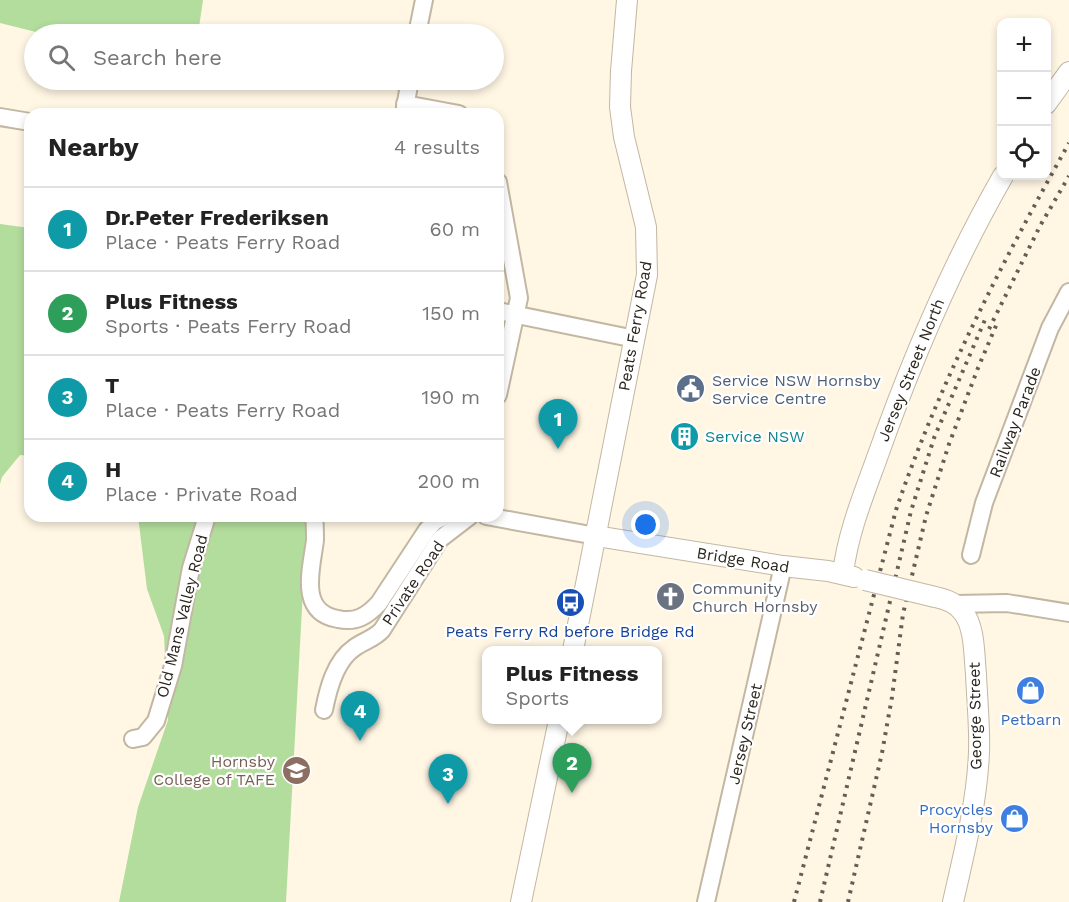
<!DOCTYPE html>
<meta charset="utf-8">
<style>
body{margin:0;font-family:"Work Sans",sans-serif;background:#f6f6f6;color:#222}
.controls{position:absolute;right:18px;top:18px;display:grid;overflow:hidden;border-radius:12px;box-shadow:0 3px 9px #0003}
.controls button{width:54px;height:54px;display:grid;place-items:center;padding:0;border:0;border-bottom:2px solid #e0e0e0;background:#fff;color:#222;font:30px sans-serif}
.you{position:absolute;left:646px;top:525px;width:21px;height:21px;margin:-15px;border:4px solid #fff;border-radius:50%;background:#1a73e8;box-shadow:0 0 0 9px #1a73e833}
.badge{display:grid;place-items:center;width:39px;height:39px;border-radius:50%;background:#b45309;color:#fff;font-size:20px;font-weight:700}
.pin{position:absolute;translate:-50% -50px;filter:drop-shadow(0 2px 3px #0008)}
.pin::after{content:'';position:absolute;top:32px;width:21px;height:18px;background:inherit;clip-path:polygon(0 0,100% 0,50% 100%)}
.popup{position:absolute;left:482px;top:646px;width:180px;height:78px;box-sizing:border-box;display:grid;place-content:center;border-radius:12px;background:#fff;filter:drop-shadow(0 2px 4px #0005);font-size:20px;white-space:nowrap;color:#767676}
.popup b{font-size:22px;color:#222}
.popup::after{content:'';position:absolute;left:50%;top:100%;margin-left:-12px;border:12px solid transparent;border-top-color:#fff}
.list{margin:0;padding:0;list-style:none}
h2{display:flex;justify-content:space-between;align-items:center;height:78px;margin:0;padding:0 24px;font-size:26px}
h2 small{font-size:20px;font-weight:400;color:#767676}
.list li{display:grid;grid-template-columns:39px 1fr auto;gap:18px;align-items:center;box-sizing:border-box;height:84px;padding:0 24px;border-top:2px solid #e0e0e0}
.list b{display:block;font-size:22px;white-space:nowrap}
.list p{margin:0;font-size:20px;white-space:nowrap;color:#767676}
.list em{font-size:20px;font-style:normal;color:#767676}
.icon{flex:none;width:33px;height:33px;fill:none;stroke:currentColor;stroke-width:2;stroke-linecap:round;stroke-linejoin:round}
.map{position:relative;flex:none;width:1069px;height:902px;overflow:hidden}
.search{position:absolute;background:#fff;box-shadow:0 3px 9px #0003;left:24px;top:24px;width:480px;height:66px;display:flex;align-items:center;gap:15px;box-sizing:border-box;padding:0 21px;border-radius:33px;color:#767676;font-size:22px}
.panel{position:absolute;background:#fff;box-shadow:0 3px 9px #0003;left:24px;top:108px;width:480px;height:414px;border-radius:18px}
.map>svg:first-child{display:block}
.green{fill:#b3dd9d}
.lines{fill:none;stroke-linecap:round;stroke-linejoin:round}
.minor-casing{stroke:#c2b7a3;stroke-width:20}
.major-casing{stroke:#c2b7a3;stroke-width:22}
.minor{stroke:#fff;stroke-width:16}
.major{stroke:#fff;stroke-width:20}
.rail{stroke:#645e54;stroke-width:4;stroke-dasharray:3 6;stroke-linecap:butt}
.major-bridge-casing{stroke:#c2b7a3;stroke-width:22;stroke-linecap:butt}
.major-bridge{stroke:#fff;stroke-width:20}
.labels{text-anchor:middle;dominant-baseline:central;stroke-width:4.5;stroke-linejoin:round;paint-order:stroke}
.street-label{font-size:16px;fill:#2b271f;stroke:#fff}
.service-label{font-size:16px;fill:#4e5e75;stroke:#fff;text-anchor:start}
.culture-label{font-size:16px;fill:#0d838f;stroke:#fff;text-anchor:start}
.worship-label{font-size:16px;fill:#5b616d;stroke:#fff;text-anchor:start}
.transit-label{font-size:16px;fill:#164399;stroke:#fff}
.shop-label{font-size:16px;fill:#366cbe;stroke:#fff}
.education-label{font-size:16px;fill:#785e54;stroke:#fff;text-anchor:end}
</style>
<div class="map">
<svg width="1069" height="902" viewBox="0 0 1069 902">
<rect width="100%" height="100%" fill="#fff6e4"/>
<g class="green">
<polygon points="0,0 203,0 198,34 44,34 0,23"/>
<polygon points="0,224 30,228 30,456 20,455 2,477 0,484"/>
<polygon points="138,516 307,516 286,902 119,902 138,807 168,720 164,636 147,589"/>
</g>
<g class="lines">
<defs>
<g id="minor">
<polyline points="417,34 424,0"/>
<polyline points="405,104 459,114"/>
<polyline points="404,113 410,80"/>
<polyline points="0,117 30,122"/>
<polyline points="498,182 519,298 498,395"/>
<polyline points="498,311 635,339"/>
<path d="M314 516C315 524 315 532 315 540 312 567 297 612 338 619 356 623 367 616 379 603L427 530 435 521 445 516"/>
<polyline points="486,516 596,536"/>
<polyline points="971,555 984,503 1050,328 1069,292"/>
<polyline points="955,604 1007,603 1069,613"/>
<path d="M324 710C328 689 335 661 354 648 363 641 374 639 382 630L440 539 470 516"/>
<polyline points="133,739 143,737 156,721 173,666 191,568 207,516"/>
<polyline points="706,902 783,566"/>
</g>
<g id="major">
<polyline points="1046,104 1069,72"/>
<polyline points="596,536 783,566 828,571 854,577"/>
<path d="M843 573C848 532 864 494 878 455 912 359 952 265 1003 176"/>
<path d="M935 597C946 599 956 603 963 612 975 627 974 655 976 674 977 700 980 727 979 752 977 803 964 853 953 902"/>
<polyline points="573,650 647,275 646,227 624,137 620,107 621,71 627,0"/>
<polyline points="521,902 559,720"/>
</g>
</defs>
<use href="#minor" class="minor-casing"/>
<use href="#major" class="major-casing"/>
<use href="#minor" class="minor"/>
<use href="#major" class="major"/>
<g class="rail">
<polyline points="989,329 1040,226 1069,176"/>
<path d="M794 902 896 510C940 381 1003 261 1069 143"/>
<polyline points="820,902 911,511 934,438 987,315"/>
<polyline points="848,902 882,753 892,697 903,614 926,516 949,444 978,368 998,321"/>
</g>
<defs>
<polyline id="major-bridge" points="865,580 935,597"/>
</defs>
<use href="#major-bridge" class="major-bridge-casing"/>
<use href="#major-bridge" class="major-bridge"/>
</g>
<defs>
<symbol id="civic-disc" viewBox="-11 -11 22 22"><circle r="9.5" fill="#5c6f8a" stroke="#fff"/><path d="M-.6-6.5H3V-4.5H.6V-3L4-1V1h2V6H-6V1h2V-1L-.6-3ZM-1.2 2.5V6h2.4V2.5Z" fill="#fff"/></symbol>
<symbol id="building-disc" viewBox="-11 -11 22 22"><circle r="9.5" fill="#0f9aa8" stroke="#fff"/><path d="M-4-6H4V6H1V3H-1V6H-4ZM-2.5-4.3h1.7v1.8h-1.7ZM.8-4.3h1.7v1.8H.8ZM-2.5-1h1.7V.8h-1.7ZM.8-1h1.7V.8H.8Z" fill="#fff"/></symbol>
<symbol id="church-disc" viewBox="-11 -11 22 22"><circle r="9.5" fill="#6b7280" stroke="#fff"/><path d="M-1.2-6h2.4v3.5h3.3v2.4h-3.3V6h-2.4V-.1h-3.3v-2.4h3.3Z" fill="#fff"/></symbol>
<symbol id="bus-disc" viewBox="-11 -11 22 22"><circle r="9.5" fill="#1a4fb4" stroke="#fff"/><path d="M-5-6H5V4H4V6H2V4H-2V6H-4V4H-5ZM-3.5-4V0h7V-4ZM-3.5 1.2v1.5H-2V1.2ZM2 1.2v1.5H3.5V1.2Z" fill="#fff"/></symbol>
<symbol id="shop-disc" viewBox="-11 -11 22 22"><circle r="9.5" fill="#3f7fe0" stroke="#fff"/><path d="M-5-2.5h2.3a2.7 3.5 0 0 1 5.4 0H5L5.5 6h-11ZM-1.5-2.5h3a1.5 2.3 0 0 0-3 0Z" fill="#fff"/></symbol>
<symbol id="university-disc" viewBox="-11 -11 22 22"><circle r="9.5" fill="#8d6e63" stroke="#fff"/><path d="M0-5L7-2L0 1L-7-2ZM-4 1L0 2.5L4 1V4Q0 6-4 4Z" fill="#fff"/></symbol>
</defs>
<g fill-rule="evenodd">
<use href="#civic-disc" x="674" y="372" width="33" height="33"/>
<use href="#building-disc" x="668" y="420" width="33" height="33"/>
<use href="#church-disc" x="654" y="580" width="33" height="33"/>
<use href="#bus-disc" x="554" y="586" width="33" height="33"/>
<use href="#shop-disc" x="1014" y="674" width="33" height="33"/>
<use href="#university-disc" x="280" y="754" width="33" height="33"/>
<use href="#shop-disc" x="998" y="802" width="33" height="33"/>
</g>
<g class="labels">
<g class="street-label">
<text transform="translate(635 326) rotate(-80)">Peats Ferry Road</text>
<text transform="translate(911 370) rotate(-68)">Jersey Street North</text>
<text transform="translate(1015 422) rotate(-69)">Railway Parade</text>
<text transform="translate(743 560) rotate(9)">Bridge Road</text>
<text transform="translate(413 583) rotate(-56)">Private Road</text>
<text transform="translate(182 616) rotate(-76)">Old Mans Valley Road</text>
<text transform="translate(975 716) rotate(-91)">George Street</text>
<text transform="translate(745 734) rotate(-77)">Jersey Street</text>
</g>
<g class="service-label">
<text x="712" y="380">Service NSW Hornsby<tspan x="712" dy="18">Service Centre</tspan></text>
</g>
<g class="culture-label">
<text x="705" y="436">Service NSW</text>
</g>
<g class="worship-label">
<text x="692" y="588">Community<tspan x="692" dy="18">Church Hornsby</tspan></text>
</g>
<g class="transit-label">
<text x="570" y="631">Peats Ferry Rd before Bridge Rd</text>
</g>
<g class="shop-label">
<text x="1031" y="719">Petbarn</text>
<text x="993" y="809" text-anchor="end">Procycles<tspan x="993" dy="18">Hornsby</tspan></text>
</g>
<g class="education-label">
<text x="275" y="761">Hornsby<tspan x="275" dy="18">College of TAFE</tspan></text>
</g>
</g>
</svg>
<div class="controls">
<button>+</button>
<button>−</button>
<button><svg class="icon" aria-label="locate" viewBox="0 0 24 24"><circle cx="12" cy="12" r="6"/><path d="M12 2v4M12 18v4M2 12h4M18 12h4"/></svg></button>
</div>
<div class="you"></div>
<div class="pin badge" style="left:558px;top:449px;background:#0f9aa8">1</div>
<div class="pin badge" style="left:572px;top:793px;background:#2e9e5b">2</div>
<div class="popup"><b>Plus Fitness</b>Sports</div>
<div class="pin badge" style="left:448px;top:804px;background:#0f9aa8">3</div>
<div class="pin badge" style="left:360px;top:741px;background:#0f9aa8">4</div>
<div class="search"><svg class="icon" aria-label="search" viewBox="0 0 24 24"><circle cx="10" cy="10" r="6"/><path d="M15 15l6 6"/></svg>Search here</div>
<section class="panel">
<h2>Nearby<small>4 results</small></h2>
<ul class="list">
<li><span class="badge" style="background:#0f9aa8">1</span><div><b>Dr.Peter Frederiksen</b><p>Place · Peats Ferry Road</p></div><em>60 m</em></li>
<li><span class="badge" style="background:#2e9e5b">2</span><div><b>Plus Fitness</b><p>Sports · Peats Ferry Road</p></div><em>150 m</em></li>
<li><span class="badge" style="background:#0f9aa8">3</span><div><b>T</b><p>Place · Peats Ferry Road</p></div><em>190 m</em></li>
<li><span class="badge" style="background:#0f9aa8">4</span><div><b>H</b><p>Place · Private Road</p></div><em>200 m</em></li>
</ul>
</section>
</div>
